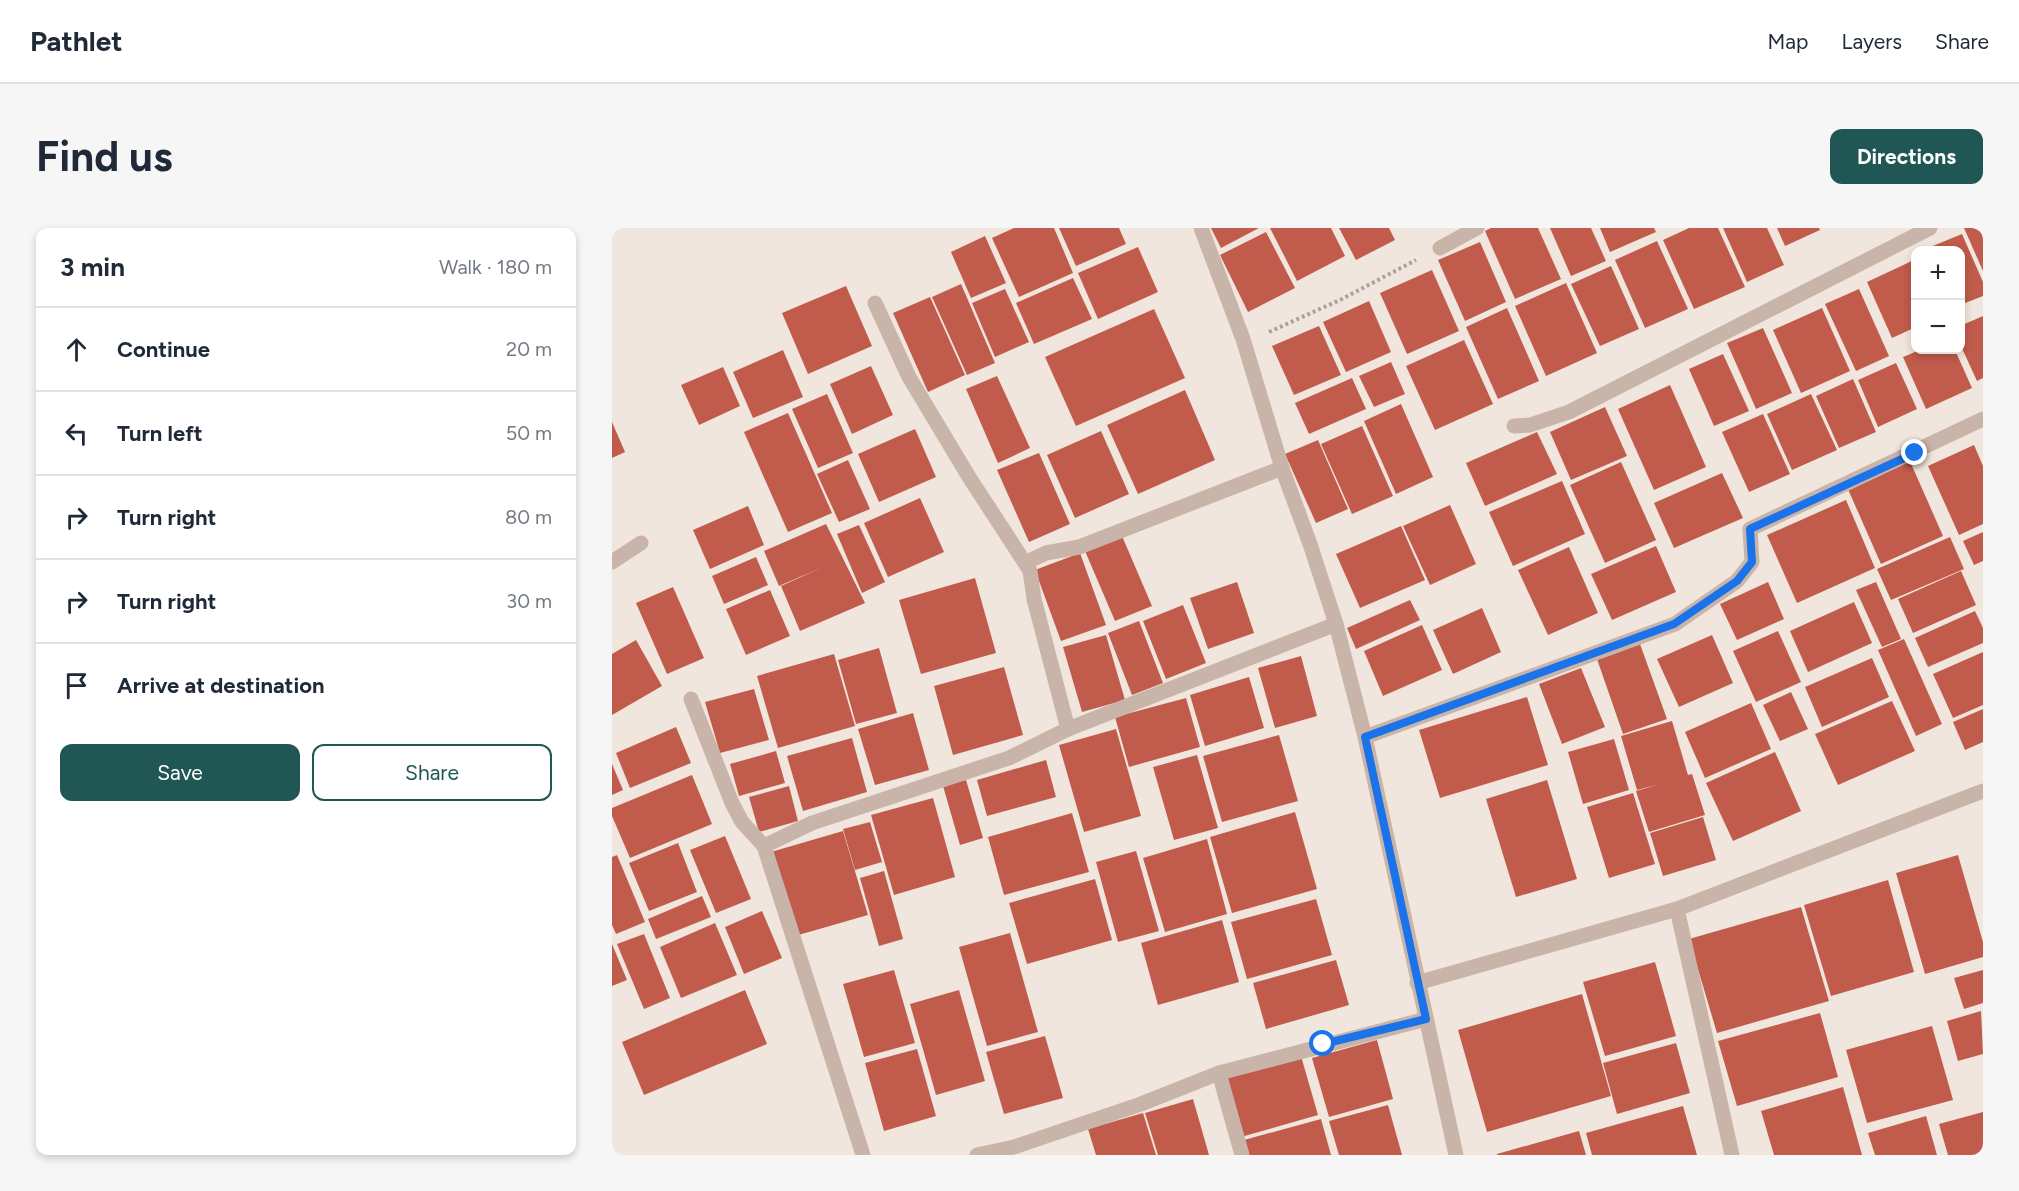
<!DOCTYPE html>
<meta charset="utf-8">
<style>
body{margin:0;font-family:Figtree,sans-serif;background:#f6f6f7;color:#1f2937}
.controls{position:absolute;right:18px;top:18px;display:grid;overflow:hidden;border-radius:12px;box-shadow:0 3px 9px #0003}
.controls button{width:54px;height:54px;display:grid;place-items:center;padding:0;border:0;border-bottom:2px solid #e0e1e3;background:#fff;color:#1f2937;font:30px sans-serif}
.stop{position:absolute;width:18px;height:18px;margin:-14px;border:4px solid #1a73e8;border-radius:50%;background:#fff}
.stop.end{background:#1a73e8;border-color:#fff;box-shadow:0 2px 6px #0008}
.list{margin:0;padding:0;list-style:none}
h2{display:flex;justify-content:space-between;align-items:center;height:78px;margin:0;padding:0 24px;font-size:26px}
h2 small{font-size:20px;font-weight:400;color:#747a83}
.list li{display:grid;grid-template-columns:39px 1fr auto;gap:18px;align-items:center;box-sizing:border-box;height:84px;padding:0 24px;border-top:2px solid #e0e1e3}
.list b{display:block;font-size:22px;white-space:nowrap}
.list em{font-size:20px;font-style:normal;color:#747a83}
.actions{display:flex;gap:12px;padding:18px 24px}
.actions a{flex:1;padding:14px 0;border:2px solid #205754;border-radius:12px;text-align:center;font-size:21px;color:#205754}
.actions .main{background:#205754;color:#fff}
.icon{flex:none;width:33px;height:33px;fill:none;stroke:currentColor;stroke-width:2;stroke-linecap:round;stroke-linejoin:round}
.map{position:relative;flex:none;width:1371px;height:927px;overflow:hidden;border-radius:12px}
header{display:flex;align-items:center;gap:36px;box-sizing:border-box;height:84px;padding:0 30px;background:#fff;border-bottom:2px solid #e0e1e3}
header strong{font-size:28px}
nav{display:flex;gap:33px;margin-inline-start:auto;font-size:21px}
.intro{display:flex;align-items:center;justify-content:space-between;box-sizing:border-box;height:144px;padding:0 36px}
h1{margin:0;font-size:42px}
.button{padding:15px 27px;border-radius:12px;background:#205754;color:#fff;font-size:21px;font-weight:700}
main{display:flex;gap:36px;padding:0 36px}
aside{flex:1;background:#fff;border-radius:12px;box-shadow:0 3px 9px #0003}
.map>svg:first-child{display:block}
.building{fill:#c15b4b}
.lines{fill:none;stroke-linecap:round;stroke-linejoin:round}
.path{stroke:#b59e94;stroke-width:4;stroke-dasharray:3 3;stroke-linecap:butt}
.lane{stroke:#c9b4a9;stroke-width:15}
.street{stroke:#c9b4a9;stroke-width:15}
.route{stroke:#1a73e8;stroke-width:8}
</style>
<header>
<strong>Pathlet</strong>
<nav><a>Map</a><a>Layers</a><a>Share</a></nav>
</header>
<div class="intro"><h1>Find us</h1><a class="button">Directions</a></div>
<main>
<aside>
<h2>3 min<small>Walk · 180 m</small></h2>
<ul class="list">
<li><svg class="icon" aria-label="ahead" viewBox="0 0 24 24"><path d="M12 20V5M6 11l6-6 6 6"/></svg><div><b>Continue</b></div><em>20 m</em></li>
<li><svg class="icon" aria-label="left" viewBox="0 0 24 24"><path d="M17 20v-9H6M10 6l-5 5 5 5"/></svg><div><b>Turn left</b></div><em>50 m</em></li>
<li><svg class="icon" aria-label="right" viewBox="0 0 24 24"><path d="M7 20v-9h11M14 6l5 5-5 5"/></svg><div><b>Turn right</b></div><em>80 m</em></li>
<li><svg class="icon" aria-label="right" viewBox="0 0 24 24"><path d="M7 20v-9h11M14 6l5 5-5 5"/></svg><div><b>Turn right</b></div><em>30 m</em></li>
<li><svg class="icon" aria-label="arrive" viewBox="0 0 24 24"><path d="M6 21V4h12l-3 4 3 4H6"/></svg><div><b>Arrive at destination</b></div></li>
</ul>
<div class="actions"><a class="main">Save</a><a>Share</a></div>
</aside>
<div class="map">
<svg width="1371" height="927" viewBox="0 0 1371 927">
<rect width="100%" height="100%" fill="#f1e6dd"/>
<g class="building">
<polygon points="402,0 442,0 461,45 407,69 380,10"/>
<polygon points="447,0 507,0 514,16 464,38"/>
<polygon points="599,0 647,0 609,20"/>
<polygon points="658,0 719,0 733,28 685,53"/>
<polygon points="727,0 777,0 783,12 744,32"/>
<polygon points="879,0 926,0 949,51 903,71 873,3"/>
<polygon points="938,0 979,0 994,33 959,48"/>
<polygon points="988,0 1042,0 1044,4 998,24"/>
<polygon points="1077,0 1106,0 1133,59 1082,81 1051,12"/>
<polygon points="1111,0 1155,0 1172,37 1135,54"/>
<polygon points="1165,0 1207,0 1208,2 1173,18"/>
<polygon points="1352,0 1371,0 1371,43"/>
<polygon points="654,4 683,60 636,84 608,27"/>
<polygon points="1350,6 1371,54 1371,68 1348,77 1348,22 1311,22"/>
<polygon points="373,8 394,55 359,70 339,24"/>
<polygon points="1045,13 1076,81 1033,100 1003,32"/>
<polygon points="868,14 894,74 853,93 826,32"/>
<polygon points="526,19 546,64 486,91 466,45"/>
<polygon points="1302,32 1304,99 1280,110 1255,54"/>
<polygon points="999,38 1027,101 988,118 959,56"/>
<polygon points="820,42 847,103 795,126 768,65"/>
<polygon points="461,50 480,91 422,116 404,75"/>
<polygon points="954,55 985,125 934,148 903,78"/>
<polygon points="349,56 383,135 355,147 320,69"/>
<polygon points="234,58 260,118 196,146 170,85"/>
<polygon points="393,61 417,114 383,129 360,75"/>
<polygon points="1247,61 1277,128 1244,143 1213,76"/>
<polygon points="318,69 353,147 316,164 281,85"/>
<polygon points="757,73 779,124 734,144 711,94"/>
<polygon points="895,80 927,153 886,171 854,99"/>
<polygon points="1210,80 1238,143 1189,165 1161,102"/>
<polygon points="542,81 573,150 464,198 433,129"/>
<polygon points="1371,88 1371,150 1365,153 1348,116 1348,98"/>
<polygon points="707,98 729,147 682,167 660,118"/>
<polygon points="1151,100 1180,165 1144,181 1115,115"/>
<polygon points="852,112 881,176 823,202 794,138"/>
<polygon points="171,122 191,169 141,190 121,144"/>
<polygon points="1308,122 1343,122 1360,160 1314,181 1291,129"/>
<polygon points="1111,126 1137,183 1102,198 1077,141"/>
<polygon points="779,134 793,166 762,179 747,148"/>
<polygon points="1284,135 1305,181 1266,199 1246,152"/>
<polygon points="259,138 281,187 240,206 218,156"/>
<polygon points="111,139 128,178 87,197 69,157"/>
<polygon points="385,148 418,220 386,235 354,161"/>
<polygon points="740,150 754,181 697,206 683,175"/>
<polygon points="1241,151 1264,204 1227,220 1204,168"/>
<polygon points="1058,157 1094,239 1042,262 1006,181"/>
<polygon points="573,162 603,232 526,266 495,197"/>
<polygon points="215,166 241,225 206,240 180,181"/>
<polygon points="1199,166 1225,222 1180,242 1155,186"/>
<polygon points="789,176 821,249 784,266 752,193"/>
<polygon points="993,179 1015,228 959,252 938,204"/>
<polygon points="176,185 220,285 176,304 132,204"/>
<polygon points="1151,186 1178,246 1137,264 1110,204"/>
<polygon points="0,194 13,224 0,230"/>
<polygon points="750,198 781,268 740,286 709,216"/>
<polygon points="303,201 324,249 267,274 246,226"/>
<polygon points="489,203 517,266 463,290 435,227"/>
<polygon points="925,204 945,246 873,278 854,235"/>
<polygon points="706,212 736,281 704,295 673,226"/>
<polygon points="1362,217 1371,238 1371,296 1347,307 1316,238"/>
<polygon points="427,225 458,296 417,314 385,242"/>
<polygon points="1297,231 1331,308 1269,336 1235,259"/>
<polygon points="236,232 258,281 227,294 205,246"/>
<polygon points="1009,234 1044,312 993,335 958,257"/>
<polygon points="1110,245 1131,290 1062,320 1042,275"/>
<polygon points="950,253 973,306 901,338 877,284"/>
<polygon points="308,270 332,324 276,349 252,295"/>
<polygon points="1234,272 1263,340 1185,375 1155,307"/>
<polygon points="838,277 864,336 818,357 791,298"/>
<polygon points="136,278 152,317 98,341 81,302"/>
<polygon points="214,296 253,375 188,403 169,358 211,339 167,358 152,323"/>
<polygon points="247,297 273,354 250,365 225,306"/>
<polygon points="789,298 813,352 748,380 724,326"/>
<polygon points="1371,304 1371,333 1362,337 1351,313"/>
<polygon points="510,308 540,378 503,393 473,323"/>
<polygon points="1338,309 1352,341 1279,372 1265,341"/>
<polygon points="1044,318 1064,364 1000,392 979,346"/>
<polygon points="957,319 986,385 936,407 906,342"/>
<polygon points="468,325 494,397 449,413 423,342"/>
<polygon points="144,329 156,357 112,376 100,348"/>
<polygon points="1349,343 1364,377 1301,405 1286,371"/>
<polygon points="363,350 384,425 309,446 287,372"/>
<polygon points="625,354 642,405 596,421 578,370"/>
<polygon points="1156,354 1172,391 1125,412 1108,376"/>
<polygon points="1264,354 1289,411 1270,419 1244,362"/>
<polygon points="61,359 92,430 55,446 24,375"/>
<polygon points="158,362 178,408 134,427 114,381"/>
<polygon points="798,372 808,392 744,421 735,400"/>
<polygon points="1242,374 1260,415 1196,444 1178,403"/>
<polygon points="571,377 594,435 554,451 531,393"/>
<polygon points="870,380 889,424 841,446 821,402"/>
<polygon points="1363,383 1371,400 1371,415 1316,439 1303,410"/>
<polygon points="527,393 551,455 520,467 496,405"/>
<polygon points="810,397 830,442 771,468 752,423"/>
<polygon points="1166,403 1189,454 1144,474 1121,423"/>
<polygon points="494,407 513,472 470,484 451,419"/>
<polygon points="1100,407 1121,455 1067,479 1045,431"/>
<polygon points="1292,411 1330,496 1304,508 1266,422"/>
<polygon points="24,412 50,458 0,487 0,426"/>
<polygon points="1028,416 1055,491 1011,506 985,431"/>
<polygon points="267,420 285,485 244,496 226,432"/>
<polygon points="1371,424 1371,477 1341,490 1321,446"/>
<polygon points="222,426 243,498 166,520 145,448"/>
<polygon points="689,428 705,488 663,500 646,440"/>
<polygon points="1260,430 1277,469 1210,499 1193,459"/>
<polygon points="392,439 411,507 341,527 322,458"/>
<polygon points="969,440 993,499 950,516 927,456"/>
<polygon points="637,449 652,500 593,518 578,467"/>
<polygon points="142,461 157,512 108,525 93,474"/>
<polygon points="1179,464 1196,501 1168,513 1151,477"/>
<polygon points="915,469 936,537 828,570 807,502"/>
<polygon points="574,470 588,519 517,539 503,489"/>
<polygon points="1280,473 1303,523 1226,557 1203,506"/>
<polygon points="1139,475 1159,521 1093,550 1073,504"/>
<polygon points="1371,481 1371,514 1353,522 1341,494"/>
<polygon points="301,485 317,542 263,557 246,501"/>
<polygon points="1060,493 1076,547 1080,546 1093,587 1037,604 1024,563 1048,556 1025,562 1009,508"/>
<polygon points="64,499 79,535 18,560 4,525"/>
<polygon points="504,501 529,588 472,604 447,517"/>
<polygon points="667,507 686,573 610,594 591,528"/>
<polygon points="240,510 255,564 191,583 175,528"/>
<polygon points="1002,511 1017,562 971,576 956,524"/>
<polygon points="164,523 173,555 127,568 118,536"/>
<polygon points="1163,524 1189,583 1121,613 1094,555"/>
<polygon points="585,527 606,600 562,612 541,539"/>
<polygon points="434,532 444,569 375,588 365,552"/>
<polygon points="0,536 11,562 0,567"/>
<polygon points="80,547 100,596 18,630 0,588 0,580"/>
<polygon points="354,552 371,610 348,617 331,558"/>
<polygon points="935,552 965,651 904,669 874,571"/>
<polygon points="177,558 186,593 147,604 137,569"/>
<polygon points="1021,565 1043,636 997,650 975,579"/>
<polygon points="321,570 343,649 282,667 259,587"/>
<polygon points="683,584 705,661 620,685 598,609"/>
<polygon points="460,585 477,644 392,667 376,609"/>
<polygon points="1091,589 1104,632 1051,648 1038,605"/>
<polygon points="258,594 270,634 243,642 231,601"/>
<polygon points="231,603 256,687 183,708 159,624"/>
<polygon points="113,608 139,671 104,685 78,622"/>
<polygon points="595,611 615,686 553,704 531,630"/>
<polygon points="66,615 85,664 37,683 17,635"/>
<polygon points="524,623 547,703 506,714 484,634"/>
<polygon points="5,627 33,694 4,706 0,697 0,629"/>
<polygon points="1346,627 1371,714 1371,729 1313,746 1284,645"/>
<polygon points="272,643 291,711 267,718 248,650"/>
<polygon points="483,651 500,712 415,736 397,675"/>
<polygon points="1276,652 1302,744 1219,768 1192,677"/>
<polygon points="90,668 99,689 44,711 36,691"/>
<polygon points="704,671 720,727 635,751 619,694"/>
<polygon points="1189,679 1217,773 1105,805 1077,711"/>
<polygon points="150,683 170,730 132,746 113,699"/>
<polygon points="610,692 627,754 546,777 529,715"/>
<polygon points="103,695 125,747 69,770 48,719"/>
<polygon points="398,705 426,804 375,818 347,719"/>
<polygon points="32,706 58,770 32,781 5,716"/>
<polygon points="0,716 15,752 0,758"/>
<polygon points="724,732 737,777 654,801 641,755"/>
<polygon points="1043,734 1064,808 993,828 971,754"/>
<polygon points="282,742 303,815 252,829 231,756"/>
<polygon points="1371,742 1371,775 1352,781 1342,750"/>
<polygon points="133,762 155,816 32,867 10,814"/>
<polygon points="347,762 373,853 324,867 298,776"/>
<polygon points="970,766 999,868 875,904 846,802"/>
<polygon points="1369,783 1371,826 1346,833 1335,793"/>
<polygon points="1208,785 1226,849 1125,878 1106,813"/>
<polygon points="1320,798 1341,872 1255,895 1234,822"/>
<polygon points="433,808 451,870 392,886 374,824"/>
<polygon points="765,812 781,871 717,889 700,830"/>
<polygon points="1064,815 1078,865 1005,886 991,835"/>
<polygon points="305,821 324,888 272,903 253,835"/>
<polygon points="689,828 706,887 629,909 612,850"/>
<polygon points="1231,859 1250,927 1162,927 1149,883"/>
<polygon points="581,871 597,927 546,927 533,885"/>
<polygon points="776,877 790,927 727,927 717,893"/>
<polygon points="1071,878 1085,927 980,927 974,905"/>
<polygon points="1371,884 1371,927 1336,927 1327,896"/>
<polygon points="531,885 544,927 484,927 476,901"/>
<polygon points="1314,888 1325,927 1263,927 1256,905"/>
<polygon points="709,891 719,927 637,927 632,912"/>
<polygon points="967,903 974,927 885,927 885,926"/>
</g>
<g class="lines">
<polyline class="path" points="657,104 730,71 804,32"/>
<g class="lane">
<polyline points="0,334 29,315"/>
<polyline points="607,845 630,927"/>
</g>
<g class="street">
<polyline points="589,0 631,111 670,240 698,316 724,396 753,509 844,927"/>
<polyline points="828,20 865,0"/>
<polyline points="263,75 297,149 357,249 413,335"/>
<polyline points="902,198 918,197 957,184 1318,0"/>
<polyline points="79,471 120,575 130,594 152,618 251,927"/>
<polyline points="456,501 422,371 418,343 413,335 434,325 467,319 670,240"/>
<polyline points="753,509 1063,396 1125,353 1140,334 1138,301 1371,191"/>
<polyline points="152,618 200,595 397,530 456,501 724,396"/>
<polyline points="1065,681 1120,927"/>
<polyline points="805,755 1065,681 1371,563"/>
<polyline points="365,927 402,919 529,876 607,845 814,791"/>
</g>
</g>
<g class="lines">
<polyline class="route" points="711,816 814,791 753,509 1062,396 1125,353 1140,334 1138,301 1303,225"/>
</g>
</svg>
<div class="controls">
<button>+</button>
<button>−</button>
</div>
<div class="stop" style="left:711px;top:816px"></div>
<div class="stop end" style="left:1303px;top:225px"></div>
</div>
</main>
